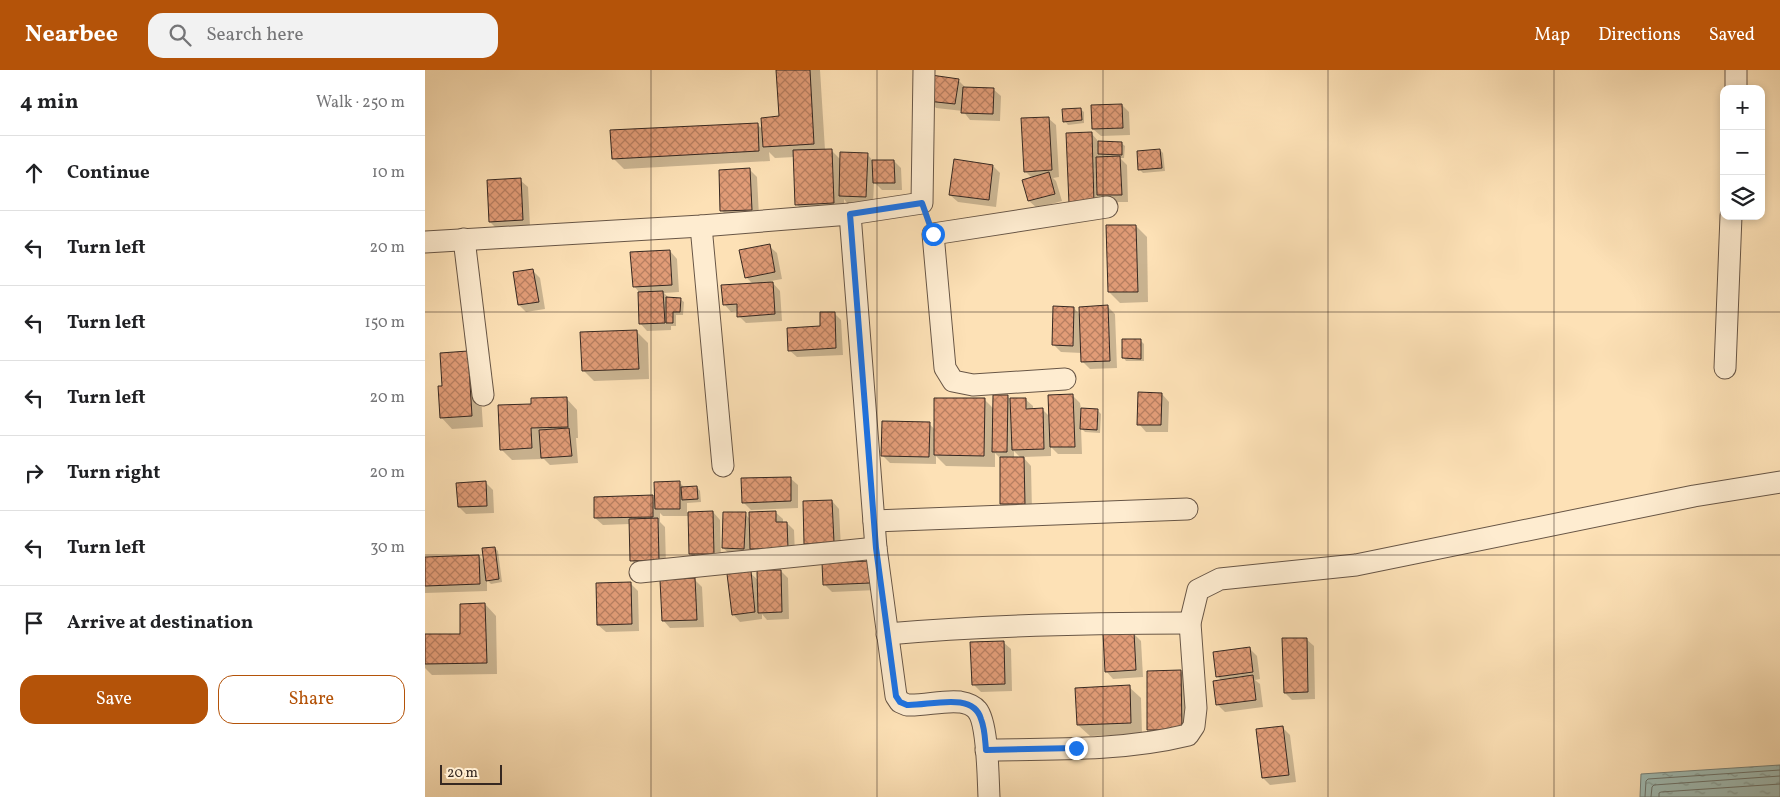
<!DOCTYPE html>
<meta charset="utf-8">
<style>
body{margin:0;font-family:Vollkorn,serif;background:#f2f2f2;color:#202124}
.controls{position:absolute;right:15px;top:15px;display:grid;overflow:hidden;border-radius:10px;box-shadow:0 2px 8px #0003}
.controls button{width:45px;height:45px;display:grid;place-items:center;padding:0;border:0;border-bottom:1px solid #e0e0e0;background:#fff;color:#202124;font:25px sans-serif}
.scale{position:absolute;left:15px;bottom:12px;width:62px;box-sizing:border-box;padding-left:5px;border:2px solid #362821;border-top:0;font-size:14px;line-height:18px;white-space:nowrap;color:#362821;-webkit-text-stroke:4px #feecd0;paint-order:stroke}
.stop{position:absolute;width:15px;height:15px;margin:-11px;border:4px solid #1a73e8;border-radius:50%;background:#fff}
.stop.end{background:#1a73e8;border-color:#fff;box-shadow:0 1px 5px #0008}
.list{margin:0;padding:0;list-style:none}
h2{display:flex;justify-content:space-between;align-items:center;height:65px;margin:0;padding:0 20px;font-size:21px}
h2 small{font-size:16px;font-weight:400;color:#757577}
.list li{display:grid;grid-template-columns:32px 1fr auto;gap:15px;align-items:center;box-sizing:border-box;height:75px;padding:0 20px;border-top:1px solid #e0e0e0}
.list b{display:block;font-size:19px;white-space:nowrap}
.list em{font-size:16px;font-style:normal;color:#757577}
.actions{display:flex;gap:10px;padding:15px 20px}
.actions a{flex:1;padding:11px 0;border:1px solid #b45309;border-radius:15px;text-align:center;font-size:18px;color:#b45309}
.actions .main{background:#b45309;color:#fff}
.icon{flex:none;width:28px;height:28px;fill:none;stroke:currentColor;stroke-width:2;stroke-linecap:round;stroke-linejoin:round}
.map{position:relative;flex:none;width:1355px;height:727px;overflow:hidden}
header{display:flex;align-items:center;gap:30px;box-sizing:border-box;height:70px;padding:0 25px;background:#b45309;color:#fff}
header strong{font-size:24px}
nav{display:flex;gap:28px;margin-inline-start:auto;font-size:18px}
.search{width:350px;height:45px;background:#f2f2f2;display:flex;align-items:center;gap:12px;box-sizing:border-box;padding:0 18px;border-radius:15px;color:#757577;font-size:19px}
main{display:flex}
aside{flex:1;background:#fff}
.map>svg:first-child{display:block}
.water{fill:url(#water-ripples);stroke:#768179}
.shadow{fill:#0003;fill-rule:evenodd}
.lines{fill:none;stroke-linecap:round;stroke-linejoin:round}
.shore{stroke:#6b726a;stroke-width:1}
.building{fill:url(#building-cross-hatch);stroke:#362821}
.minor-casing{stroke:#685646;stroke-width:23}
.minor{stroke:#feecd0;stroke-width:21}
.route{stroke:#1a73e8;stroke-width:6}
.grid{fill:none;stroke:#362821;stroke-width:1;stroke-opacity:0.55}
</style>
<header>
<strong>Nearbee</strong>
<div class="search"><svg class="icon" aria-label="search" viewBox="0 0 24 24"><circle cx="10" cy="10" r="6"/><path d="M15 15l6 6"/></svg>Search here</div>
<nav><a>Map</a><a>Directions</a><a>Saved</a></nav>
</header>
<main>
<aside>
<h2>4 min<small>Walk · 250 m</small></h2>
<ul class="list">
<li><svg class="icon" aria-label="ahead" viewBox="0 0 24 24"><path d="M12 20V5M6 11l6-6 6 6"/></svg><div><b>Continue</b></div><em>10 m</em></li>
<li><svg class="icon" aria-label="left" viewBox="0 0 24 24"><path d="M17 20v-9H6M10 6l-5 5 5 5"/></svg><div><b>Turn left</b></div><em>20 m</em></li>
<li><svg class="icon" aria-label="left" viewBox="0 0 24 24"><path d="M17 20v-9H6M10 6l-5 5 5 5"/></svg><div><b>Turn left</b></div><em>150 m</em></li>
<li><svg class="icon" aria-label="left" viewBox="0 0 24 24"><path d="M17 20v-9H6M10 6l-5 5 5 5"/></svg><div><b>Turn left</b></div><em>20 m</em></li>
<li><svg class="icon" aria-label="right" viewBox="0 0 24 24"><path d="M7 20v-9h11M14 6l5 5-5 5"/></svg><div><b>Turn right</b></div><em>20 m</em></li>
<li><svg class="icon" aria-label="left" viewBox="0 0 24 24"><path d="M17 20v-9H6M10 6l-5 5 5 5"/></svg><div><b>Turn left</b></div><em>30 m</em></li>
<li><svg class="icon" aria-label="arrive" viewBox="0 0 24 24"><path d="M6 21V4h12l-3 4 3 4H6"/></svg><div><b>Arrive at destination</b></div></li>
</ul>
<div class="actions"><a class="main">Save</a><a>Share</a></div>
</aside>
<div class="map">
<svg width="1355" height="727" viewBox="0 0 1355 727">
<defs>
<pattern id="water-ripples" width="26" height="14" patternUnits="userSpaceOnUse" patternTransform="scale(1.25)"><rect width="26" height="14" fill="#a0bcb4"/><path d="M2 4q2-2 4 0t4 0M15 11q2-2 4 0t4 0" fill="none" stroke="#839992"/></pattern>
<pattern id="building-cross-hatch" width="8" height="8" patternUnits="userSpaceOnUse" patternTransform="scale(1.25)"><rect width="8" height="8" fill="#e19c77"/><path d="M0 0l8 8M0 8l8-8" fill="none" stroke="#b77f61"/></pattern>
</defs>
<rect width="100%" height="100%" fill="#fde1b6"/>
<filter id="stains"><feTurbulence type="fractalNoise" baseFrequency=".004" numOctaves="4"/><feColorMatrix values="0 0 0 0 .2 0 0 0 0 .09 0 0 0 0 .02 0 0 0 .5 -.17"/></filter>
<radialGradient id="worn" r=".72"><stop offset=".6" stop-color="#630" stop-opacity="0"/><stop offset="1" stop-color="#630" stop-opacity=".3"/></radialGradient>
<polygon class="water" points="1355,695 1355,727 1215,727 1216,704"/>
<g class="shadow">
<polygon points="353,0 395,0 400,80 406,80 416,90 442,84 449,92 469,91 476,98 477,120 457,120 449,112 448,134 422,133 419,129 419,144 383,145 371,134 370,87 350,88 344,82 345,91 199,99 188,88 332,54 338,60 355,47"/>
<polygon points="533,10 541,18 568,19 576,26 575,51 545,50 538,41 511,38 504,30"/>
<polygon points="697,35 704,42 705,65 676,66 668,59"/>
<polygon points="655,39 659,42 659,53 643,55 640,51"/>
<polygon points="623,48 631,55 634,107 628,108 631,111 637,131 612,138 604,131 607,108 600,101"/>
<polygon points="666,63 674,72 696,73 700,76 699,88 695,88 702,95 703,132 681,132 675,126 676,141 652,141"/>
<polygon points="735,80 738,83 740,101 718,103 715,100"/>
<polygon points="530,91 568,96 575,103 571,137 533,132 525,125"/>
<polygon points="325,100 332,107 334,147 304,148 296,140"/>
<polygon points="95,110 103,117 105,157 72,159 65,152"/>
<polygon points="711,156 722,167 723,232 695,233 684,222"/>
<polygon points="344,176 352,183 357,209 346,211 355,221 357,251 321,253 314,246 313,241 306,242 299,234 328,214 321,207"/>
<polygon points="245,181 252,189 254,222 239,223 245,229 255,229 259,232 258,245 251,245 251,256 246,256 246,260 222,261 215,253 214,222 209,216"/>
<polygon points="108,201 115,208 120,239 101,242 94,235"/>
<polygon points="683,237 690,244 692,298 665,299 657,291 657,283 636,282 629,275 649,238 655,245"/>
<polygon points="409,243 416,250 418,285 372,287 364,280 397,257"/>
<polygon points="212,262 223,273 224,309 169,311 158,300"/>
<polygon points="716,271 719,274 719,291 701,291 698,287"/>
<polygon points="16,284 54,294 58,357 27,359 16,347 18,317"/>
<polygon points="737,324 744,332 743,362 721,362 714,354"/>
<path d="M582 326 586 330 600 329 608 336V340L617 339 625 347 648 326 655 333 656 339 672 340 676 344 675 363 660 362 656 358 657 384H633L626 377V386L598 387 606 396 607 441H584L576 433V389L570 383V397L521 396 511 386V394L465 393 457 385 504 354 510 359 560 330 569 339ZM589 381 596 388H589Z"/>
<polygon points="141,328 152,340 153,368 151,368 153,393 125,395 119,389 87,390 76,379 107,335"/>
<polygon points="365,408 373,415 373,438 326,440 318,432"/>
<polygon points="60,412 68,420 69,443 41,444 34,437"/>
<path d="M254 412 260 418 272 417 275 421 276 432 262 433V443L288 442 295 450 296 491H272L265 483 264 446H238L235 443V452L240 457 241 497 214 498 207 490 205 454 178 455 170 448 228 427 231 429ZM295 482V485H270V483Z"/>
<polygon points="407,431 414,439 416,479 388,480 380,473"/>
<polygon points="350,442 358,449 358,453 362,453 369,460 370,485 334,486 326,478 326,486 306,485 298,478 320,444 325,449"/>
<polygon points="70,478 73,481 77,512 66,514 62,510 62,521 0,523 0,488 54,486 60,493"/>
<polygon points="443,492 452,520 407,522 399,514"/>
<polygon points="356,501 363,508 364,549 342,550 337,544 337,549 315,552 308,544 325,503 334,511"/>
<polygon points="270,510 277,517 279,557 245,558 238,550"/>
<polygon points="205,513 213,521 214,561 181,562 173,555"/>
<polygon points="60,534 71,546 72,604 7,605 0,598 0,566 37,565"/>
<polygon points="708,563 716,571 718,607 688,609 681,601"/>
<polygon points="881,569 889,576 890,629 867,630 860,623"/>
<polygon points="578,572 586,579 587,621 556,622 548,614"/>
<polygon points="824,578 832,586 835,609 830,610 835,614 838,637 800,642 793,635 797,611 793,607 789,583"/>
<polygon points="756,601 767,613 767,671 735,671 724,660"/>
<polygon points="704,617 716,628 717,664 665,666 653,655"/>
<polygon points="857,657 865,665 871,712 845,715 838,708 832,660"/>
</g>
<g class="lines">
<g class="shore">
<polyline points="1220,727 1221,711 1223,709 1355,700"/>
<polyline points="1226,727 1227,717 1229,715 1355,706"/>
<polyline points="1234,727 1234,723 1236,722 1355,714"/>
</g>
</g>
<g class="building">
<polygon points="351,0 385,0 389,74 338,77 336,48 354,46"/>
<polygon points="506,5 534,9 530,34 502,31"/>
<polygon points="538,17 569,18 568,44 536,43"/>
<polygon points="697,34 698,58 667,59 666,35"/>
<polygon points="656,38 657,50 638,52 637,39"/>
<polygon points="624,47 627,100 599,102 596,48"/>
<polygon points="333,53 334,81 187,89 185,60"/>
<polygon points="667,62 669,134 644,134 641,63"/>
<polygon points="673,71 697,72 697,85 673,84"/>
<polygon points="407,79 409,133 370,135 368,80"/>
<polygon points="735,79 737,98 713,100 712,81"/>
<polygon points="415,82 443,83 441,127 414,126"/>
<polygon points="695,86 697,125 672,125 671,87"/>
<polygon points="529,89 568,95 564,130 524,125"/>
<polygon points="447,90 469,90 470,113 448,113"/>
<polygon points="325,98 327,140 295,141 294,100"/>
<polygon points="624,102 630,124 603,131 597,110"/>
<polygon points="96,108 98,150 64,152 62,110"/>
<polygon points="681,155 711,155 713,222 683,222"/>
<polygon points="345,174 350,202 320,208 314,180"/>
<polygon points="245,180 247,215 208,217 205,182"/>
<polygon points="108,199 114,232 93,235 88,202"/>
<polygon points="348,212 350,244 312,247 312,234 298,235 296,215"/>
<polygon points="238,221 240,253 214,254 213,222"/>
<polygon points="241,227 256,228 255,242 248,242 248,253 241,253"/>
<polygon points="683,235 685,291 656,292 654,237"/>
<polygon points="628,236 649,237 648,276 627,275"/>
<polygon points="395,242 410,242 411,278 363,281 362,258 395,256"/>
<polygon points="212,260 214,299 157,301 155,262"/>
<polygon points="697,269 716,269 716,289 697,288"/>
<polygon points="43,281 47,346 15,348 13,316 17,316 15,283"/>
<polygon points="713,322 737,323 736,355 712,355"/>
<polygon points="648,324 650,377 625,377 623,325"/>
<polygon points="568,325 583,325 582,382 567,382"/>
<polygon points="142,327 143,357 106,358 107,378 75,380 73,335 106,334 106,328"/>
<polygon points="509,328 560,328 559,386 509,385"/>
<polygon points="585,328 601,328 601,339 618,338 619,379 587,380"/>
<polygon points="656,338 673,339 672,360 655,359"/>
<polygon points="457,351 505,352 504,387 456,386"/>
<polygon points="144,358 147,386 116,388 114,360"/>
<polygon points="575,387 599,387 600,434 575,434"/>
<polygon points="366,407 366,431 317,433 316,408"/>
<polygon points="61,411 62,436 33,437 31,413"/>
<polygon points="255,411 255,439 230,439 229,412"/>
<polygon points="272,416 273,429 257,430 256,417"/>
<polygon points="228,425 228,447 169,448 169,427"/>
<polygon points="407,430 409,472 379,474 378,431"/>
<polygon points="288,441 289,484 264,484 263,442"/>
<polygon points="351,441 351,452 362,452 363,478 325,479 324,442"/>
<polygon points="298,442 321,442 319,479 297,478"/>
<polygon points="233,448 234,490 205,491 204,449"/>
<polygon points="70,477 74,509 61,511 57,478"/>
<polygon points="54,485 55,514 0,516 0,487"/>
<polygon points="444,491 445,513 398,515 397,493"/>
<polygon points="332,500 356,500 357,542 333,543"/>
<polygon points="326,501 330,542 307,545 302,504"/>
<polygon points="270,508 272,550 237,551 235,510"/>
<polygon points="206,512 207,554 172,555 171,513"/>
<polygon points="60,533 62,593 0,594 0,564 35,564 35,534"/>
<polygon points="709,562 711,600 680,602 678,564"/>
<polygon points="857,568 882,568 883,622 859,623"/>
<polygon points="579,571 580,614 547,615 545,572"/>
<polygon points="825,577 828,602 791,607 788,582"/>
<polygon points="756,600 757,660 722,660 722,601"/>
<polygon points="828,605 831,630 791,635 788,611"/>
<polygon points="705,615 706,653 652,655 650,618"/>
<polygon points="858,656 864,705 837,708 831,659"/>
</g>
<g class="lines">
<defs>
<g id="minor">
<polyline points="1311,19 1311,0"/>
<path d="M425 144 451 478 471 626 475 632 482 635C499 636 518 630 535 632 541 633 548 635 552 640 563 653 563 709 564 727"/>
<polyline points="276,156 298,396"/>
<polyline points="39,169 58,325"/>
<polyline points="0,172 276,156 425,144 497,133 499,0"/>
<polyline points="1300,298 1306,146"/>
<polyline points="640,309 548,315 528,311 520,298 508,164 682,137"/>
<polyline points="449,451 762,439"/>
<polyline points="215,502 451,478"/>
<path d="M462 564C563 555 664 553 765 553"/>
<path d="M561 680C628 679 698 681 763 665L769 656 771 638 765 553 773 520 795 509 931 495 1269 426 1355 412"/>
</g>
</defs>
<use href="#minor" class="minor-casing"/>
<use href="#minor" class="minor"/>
</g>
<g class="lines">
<path class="route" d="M508 164 497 133 425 144 451 478 471 626 475 632 482 635C504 636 548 621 556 649 560 659 560 670 561 680L651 678"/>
</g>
<path class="grid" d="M226 0V727M452 0V727M678 0V727M903 0V727M1129 0V727M0 242H1355M0 485H1355"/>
<rect width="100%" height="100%" filter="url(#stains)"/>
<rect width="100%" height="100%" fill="url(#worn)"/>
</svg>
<div class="controls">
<button>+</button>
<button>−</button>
<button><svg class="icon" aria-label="layers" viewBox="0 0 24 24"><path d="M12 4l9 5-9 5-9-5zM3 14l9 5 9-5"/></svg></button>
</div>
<div class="scale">20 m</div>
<div class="stop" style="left:508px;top:164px"></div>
<div class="stop end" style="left:651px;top:678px"></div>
</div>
</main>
